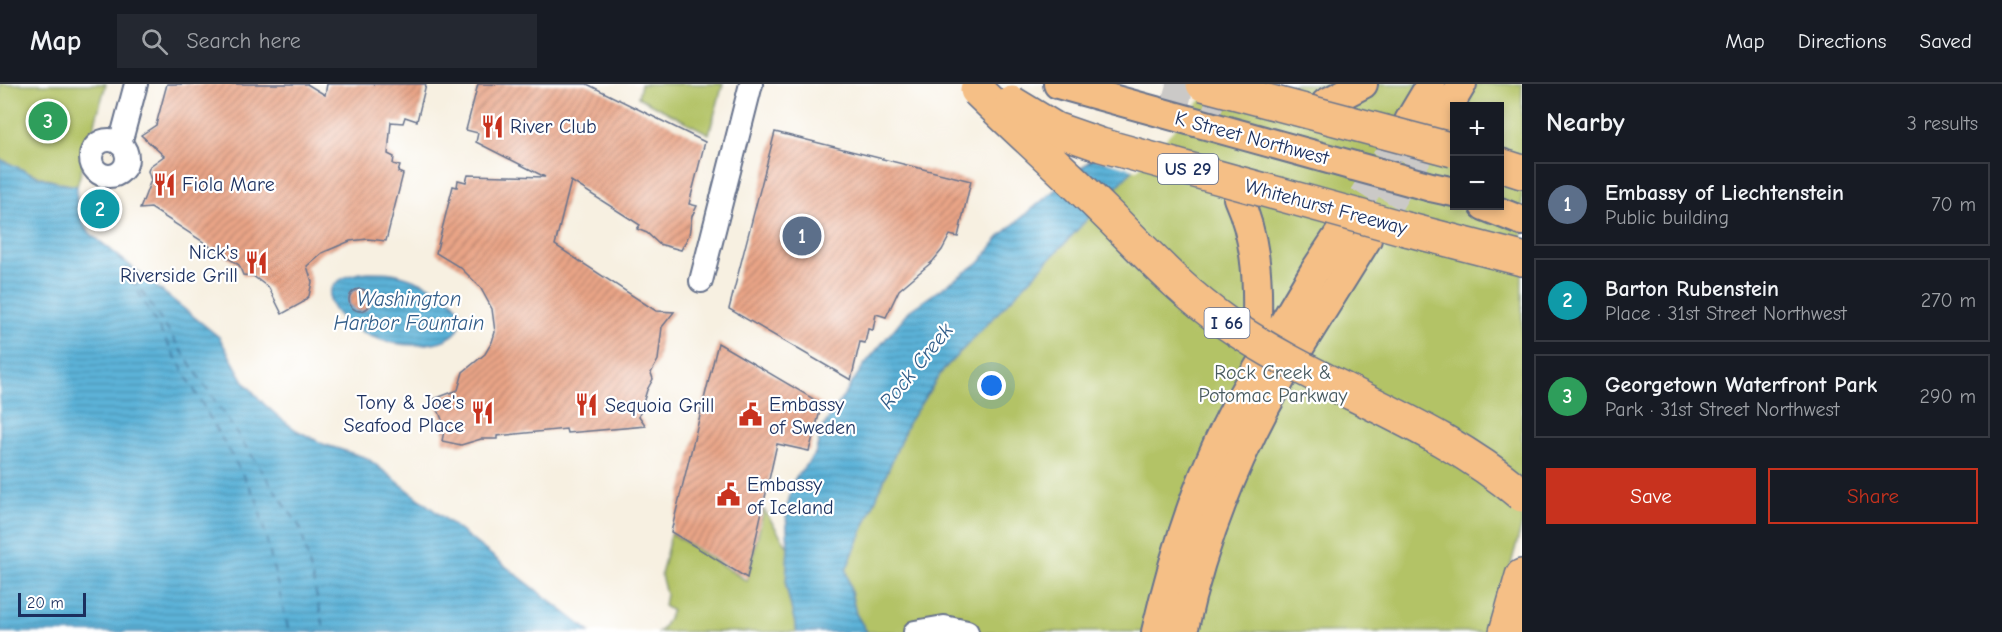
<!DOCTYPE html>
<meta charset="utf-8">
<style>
body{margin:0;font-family:"Comic Neue",sans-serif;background:#242831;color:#f1f3f6}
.controls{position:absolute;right:18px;top:18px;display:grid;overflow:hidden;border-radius:0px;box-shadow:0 3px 9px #0003}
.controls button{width:54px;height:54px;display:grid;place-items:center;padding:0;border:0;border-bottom:2px solid #363941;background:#171b24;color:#f1f3f6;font:30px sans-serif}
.scale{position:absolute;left:18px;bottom:15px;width:68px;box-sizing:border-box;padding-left:6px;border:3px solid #1b2f5e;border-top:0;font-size:16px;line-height:21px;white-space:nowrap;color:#1b2f5e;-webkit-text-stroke:4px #fff;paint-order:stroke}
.you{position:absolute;left:992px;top:302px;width:21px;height:21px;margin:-15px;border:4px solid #fff;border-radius:50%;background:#1a73e8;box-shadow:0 0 0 9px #1a73e833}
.badge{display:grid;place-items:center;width:39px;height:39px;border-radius:50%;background:#c8321e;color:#fff;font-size:20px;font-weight:700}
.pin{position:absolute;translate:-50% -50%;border:3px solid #fff;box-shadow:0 2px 6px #0006}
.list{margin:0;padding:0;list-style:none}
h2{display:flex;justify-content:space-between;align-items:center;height:78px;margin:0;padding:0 24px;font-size:26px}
h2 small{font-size:20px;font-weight:400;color:#9ea1a6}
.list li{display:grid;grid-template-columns:39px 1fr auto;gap:18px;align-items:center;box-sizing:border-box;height:84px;margin:0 12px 12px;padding:0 12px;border:2px solid #363941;border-radius:0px}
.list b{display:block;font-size:22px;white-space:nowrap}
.list p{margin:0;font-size:20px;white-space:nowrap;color:#9ea1a6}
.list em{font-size:20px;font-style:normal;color:#9ea1a6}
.actions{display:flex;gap:12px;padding:18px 24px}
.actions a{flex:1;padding:14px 0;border:2px solid #c8321e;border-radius:0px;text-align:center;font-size:21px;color:#c8321e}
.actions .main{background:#c8321e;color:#fff}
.icon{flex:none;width:33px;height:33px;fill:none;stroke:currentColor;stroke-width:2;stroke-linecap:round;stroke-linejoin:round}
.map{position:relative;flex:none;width:1522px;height:548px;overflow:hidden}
header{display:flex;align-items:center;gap:36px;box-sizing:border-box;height:84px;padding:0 30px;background:#171b24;border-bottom:2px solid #363941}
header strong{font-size:28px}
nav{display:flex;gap:33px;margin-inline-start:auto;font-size:21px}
.search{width:420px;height:54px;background:#242831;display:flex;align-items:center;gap:15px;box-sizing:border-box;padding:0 21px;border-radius:0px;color:#9ea1a6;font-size:22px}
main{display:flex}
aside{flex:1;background:#171b24}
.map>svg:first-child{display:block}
.green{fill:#b3c366;stroke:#677962;stroke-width:1.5;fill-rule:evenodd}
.water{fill:url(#water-rules);stroke:#3c709b;stroke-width:1.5;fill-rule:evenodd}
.pier{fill:#f7f0e1}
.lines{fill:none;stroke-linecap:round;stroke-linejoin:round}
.ferry{stroke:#325d89;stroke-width:1.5;stroke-dasharray:8 6;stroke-linecap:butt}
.building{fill:url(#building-hatch)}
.major-tunnel{stroke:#cbc9c7;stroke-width:28;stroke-dasharray:28 14;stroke-linecap:butt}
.minor-casing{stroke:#68738c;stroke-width:26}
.major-casing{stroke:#68738c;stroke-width:32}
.highway-casing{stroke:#68738c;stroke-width:36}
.minor{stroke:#fff;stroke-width:22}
.major{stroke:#f5bf86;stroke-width:28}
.highway{stroke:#f5bf86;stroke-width:33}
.major-bridge-casing{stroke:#68738c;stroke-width:32;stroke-linecap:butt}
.highway-bridge-casing{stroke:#68738c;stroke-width:36;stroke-linecap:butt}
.major-bridge{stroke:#f5bf86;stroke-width:28}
.highway-bridge{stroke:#f5bf86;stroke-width:33}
.labels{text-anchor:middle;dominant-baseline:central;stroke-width:4.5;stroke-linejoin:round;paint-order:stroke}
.shield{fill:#fff;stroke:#5f6d8e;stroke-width:1.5}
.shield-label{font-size:18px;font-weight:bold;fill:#1b2f5e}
.poi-label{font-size:20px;fill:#1b2f5e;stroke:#fff;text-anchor:start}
.street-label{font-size:20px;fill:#1b2f5e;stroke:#fff}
.park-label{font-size:20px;fill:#495b60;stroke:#fff}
.water-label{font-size:21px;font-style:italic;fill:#325d89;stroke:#fff}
</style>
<header>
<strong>Map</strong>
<div class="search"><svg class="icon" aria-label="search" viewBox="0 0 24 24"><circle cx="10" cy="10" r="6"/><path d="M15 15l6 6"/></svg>Search here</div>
<nav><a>Map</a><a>Directions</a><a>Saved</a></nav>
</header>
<main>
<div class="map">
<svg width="1522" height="548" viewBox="0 0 1522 548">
<defs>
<pattern id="water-rules" width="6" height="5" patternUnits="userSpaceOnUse" patternTransform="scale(1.5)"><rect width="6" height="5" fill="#5cb2d8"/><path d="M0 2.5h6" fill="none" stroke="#4b91b2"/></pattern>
<pattern id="building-hatch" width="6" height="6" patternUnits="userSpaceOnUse" patternTransform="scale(1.5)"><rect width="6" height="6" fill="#e9a486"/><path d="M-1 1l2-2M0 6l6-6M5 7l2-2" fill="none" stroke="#bc8671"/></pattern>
</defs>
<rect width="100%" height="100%" fill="#fff"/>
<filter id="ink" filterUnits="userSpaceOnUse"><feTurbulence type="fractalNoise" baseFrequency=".0167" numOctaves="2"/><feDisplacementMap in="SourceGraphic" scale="12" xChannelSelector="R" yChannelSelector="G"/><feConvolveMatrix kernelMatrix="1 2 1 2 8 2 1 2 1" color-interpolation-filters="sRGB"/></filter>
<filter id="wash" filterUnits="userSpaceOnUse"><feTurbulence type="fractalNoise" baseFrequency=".008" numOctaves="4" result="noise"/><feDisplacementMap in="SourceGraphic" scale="24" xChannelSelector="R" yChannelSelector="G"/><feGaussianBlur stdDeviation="1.35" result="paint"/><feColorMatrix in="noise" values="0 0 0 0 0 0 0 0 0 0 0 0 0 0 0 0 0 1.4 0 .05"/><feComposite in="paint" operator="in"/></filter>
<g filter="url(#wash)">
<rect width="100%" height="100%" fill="#f7f0e1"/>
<g class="green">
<path d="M0 0H106L77 102C49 98 25 88 0 75Z"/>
<polygon points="641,0 723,0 709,50 638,13"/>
<path d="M1212 0H1522V440L1500 521 1488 548H867L856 530 846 486 908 339 943 286 1066 158ZM1454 22H1500V122H1454Z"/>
<polygon points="764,426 788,463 786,502 797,548 658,548 662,545 672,527 664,522 666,510 661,491 671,449 747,497"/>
</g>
<g class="water">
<polygon points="1212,0 1066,158 943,286 908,339 846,486 856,530 867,548 797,548 786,502 788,463 786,427 794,396 815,370 823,343 864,281 909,227 981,177 1001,151 1134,40"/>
<path d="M0 75C25 87 49 99 77 102 75 121 79 136 91 150L219 253 245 299 264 320 280 334 296 346 323 360 367 374 590 548H0Z"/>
<path d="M369 188C377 188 385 188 392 189 413 193 479 217 457 247 452 254 440 258 433 259 407 265 375 257 353 243 315 218 326 191 369 188ZM361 206 369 211 371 217 365 226 358 227 350 220V213L355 207Z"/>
</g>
<polygon class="pier" points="1167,0 1215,0 1137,86 1090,73 1132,38"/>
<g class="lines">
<g class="ferry">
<polyline points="118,172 301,445 325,548"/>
<polyline points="124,183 257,416 289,548"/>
</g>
</g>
<g id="blocks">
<g class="building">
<polygon points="167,0 307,0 325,11 327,0 426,0 417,37 405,33 403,39 391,38 388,70 394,73 393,80 400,82 398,88 403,90 386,157 368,155 350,157 322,169 307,182 312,198 309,212 302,219 282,230 269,204 253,192 243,191 239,181 151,124 140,125 151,96 148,87 150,82 164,72 141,51 156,41"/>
<polygon points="478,0 587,0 705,58 689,120 697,122 692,132 689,151 681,166 659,160 647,149 637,145 640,141 571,97 555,161 656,227 674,228 662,243 658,276 651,289 653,295 647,306 639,332 646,342 567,349 566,345 497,352 497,355 481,355 461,361 442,357 444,347 442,347 444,341 434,315 458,306 463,288 485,270 492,258 495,248 492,225 480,203 461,184 436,169 453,102 457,103 458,96 466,98 468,91 545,93 476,58 478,49 466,46"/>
<polygon points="775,48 971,97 958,153 950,151 942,166 933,177 899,206 886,233 876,230 873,246 868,245 865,259 860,258 851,296 729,225"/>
<circle cx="360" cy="216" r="11"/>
<polygon points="718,259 822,320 809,367 777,360 747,494 671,448"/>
</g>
</g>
</g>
<g filter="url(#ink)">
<use href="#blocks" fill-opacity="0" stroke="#68738c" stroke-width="1.5"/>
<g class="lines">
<g class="major-tunnel">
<polyline points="1166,0 1225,16"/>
<polyline points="1341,148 1409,37"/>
<polyline points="1367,155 1434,47"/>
</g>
<defs>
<g id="minor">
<circle cx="109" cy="74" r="18"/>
<polyline points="120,60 136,0"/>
<polyline points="701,197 751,0"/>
<polyline points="915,548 944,543 967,548"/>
</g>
<g id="major">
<polyline points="1058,0 1354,82"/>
<polyline points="1326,19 1363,0"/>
<polyline points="1409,37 1431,0"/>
<polyline points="1434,47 1462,0"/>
<polyline points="1431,103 1454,108"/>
<path d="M1238 114C1255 152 1258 191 1257 232"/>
<polyline points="1484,122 1522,137"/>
<polyline points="1275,254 1314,188 1339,150"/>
<polyline points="1299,264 1367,155"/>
<path d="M1156 548C1178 453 1208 364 1260 281"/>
<path d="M1183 548C1202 458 1237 371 1283 291"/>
</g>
<g id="highway">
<polyline points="1500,81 1522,88"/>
<polyline points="1406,145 1522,175"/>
<polyline points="1506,548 1522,492"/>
</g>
</defs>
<use href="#minor" class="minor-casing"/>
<use href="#major" class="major-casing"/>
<use href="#highway" class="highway-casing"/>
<use href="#minor" class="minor"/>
<use href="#major" class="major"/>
<use href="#highway" class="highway"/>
<defs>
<polyline id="major-bridge" points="1354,82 1431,103"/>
<g id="highway-bridge">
<polyline points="1203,0 1453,66"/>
<path d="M977 6C1019 47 1063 86 1105 128 1143 165 1180 207 1225 238 1319 304 1434 336 1522 411"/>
<polyline points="1012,19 1055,45 1101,61 1406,145"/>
</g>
</defs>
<use href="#major-bridge" class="major-bridge-casing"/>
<use href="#highway-bridge" class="highway-bridge-casing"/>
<use href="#major-bridge" class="major-bridge"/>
<use href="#highway-bridge" class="highway-bridge"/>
</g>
</g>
<defs>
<symbol id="restaurant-bare" viewBox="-9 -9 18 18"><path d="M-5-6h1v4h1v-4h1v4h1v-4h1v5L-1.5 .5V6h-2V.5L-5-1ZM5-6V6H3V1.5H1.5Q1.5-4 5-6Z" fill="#c8321e" stroke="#fff" stroke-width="2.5" paint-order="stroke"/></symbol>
<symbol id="civic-bare" viewBox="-9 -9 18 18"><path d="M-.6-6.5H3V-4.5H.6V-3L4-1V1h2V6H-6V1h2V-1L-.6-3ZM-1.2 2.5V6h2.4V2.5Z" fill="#c8321e" stroke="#fff" stroke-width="2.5" paint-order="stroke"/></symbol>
</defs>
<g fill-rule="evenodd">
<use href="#restaurant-bare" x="476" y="26" width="33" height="33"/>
<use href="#restaurant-bare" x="148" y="84" width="33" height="33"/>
<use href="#restaurant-bare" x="240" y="162" width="33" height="33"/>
<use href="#restaurant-bare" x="570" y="304" width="33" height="33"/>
<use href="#restaurant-bare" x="466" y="312" width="33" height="33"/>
<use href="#civic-bare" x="734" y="314" width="33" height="33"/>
<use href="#civic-bare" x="712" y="394" width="33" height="33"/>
</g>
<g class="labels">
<g class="shield">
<rect x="1158" y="70" width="60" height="30" rx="4.5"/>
<rect x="1204.5" y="224" width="45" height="30" rx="4.5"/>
</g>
<g class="shield-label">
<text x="1188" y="85">US 29</text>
<text x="1227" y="239">I 66</text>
</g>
<g class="poi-label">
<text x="510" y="42">River Club</text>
<text x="182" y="100">Fiola Mare</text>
<text x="238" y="168" text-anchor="end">Nick's<tspan x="238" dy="23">Riverside Grill</tspan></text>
<text x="464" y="318" text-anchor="end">Tony &amp; Joe's<tspan x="464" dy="23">Seafood Place</tspan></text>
<text x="769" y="320">Embassy<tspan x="769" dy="23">of Sweden</tspan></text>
<text x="605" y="321">Sequoia Grill</text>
<text x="747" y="400">Embassy<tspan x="747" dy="23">of Iceland</tspan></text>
</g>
<g class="street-label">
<text transform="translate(1252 54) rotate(15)">K Street Northwest</text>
<text transform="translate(1326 123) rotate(15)">Whitehurst Freeway</text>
</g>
<g class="park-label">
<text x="1273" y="288">Rock Creek &amp;<tspan x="1273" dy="23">Potomac Parkway</tspan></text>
</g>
<g class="water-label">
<text x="409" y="215">Washington<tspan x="409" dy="24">Harbor Fountain</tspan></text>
<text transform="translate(916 282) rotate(-51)">Rock Creek</text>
</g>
</g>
</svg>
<div class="controls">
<button>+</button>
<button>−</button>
</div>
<div class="scale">20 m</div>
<div class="you"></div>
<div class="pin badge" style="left:802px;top:152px;background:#5c6f8a">1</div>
<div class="pin badge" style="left:100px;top:125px;background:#0f9aa8">2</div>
<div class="pin badge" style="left:48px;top:37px;background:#2e9e5b">3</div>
</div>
<aside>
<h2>Nearby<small>3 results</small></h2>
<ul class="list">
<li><span class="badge" style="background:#5c6f8a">1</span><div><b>Embassy of Liechtenstein</b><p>Public building</p></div><em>70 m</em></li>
<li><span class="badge" style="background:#0f9aa8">2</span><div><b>Barton Rubenstein</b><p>Place · 31st Street Northwest</p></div><em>270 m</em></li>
<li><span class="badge" style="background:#2e9e5b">3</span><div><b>Georgetown Waterfront Park</b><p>Park · 31st Street Northwest</p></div><em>290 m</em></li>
</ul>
<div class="actions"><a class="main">Save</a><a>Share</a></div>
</aside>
</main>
